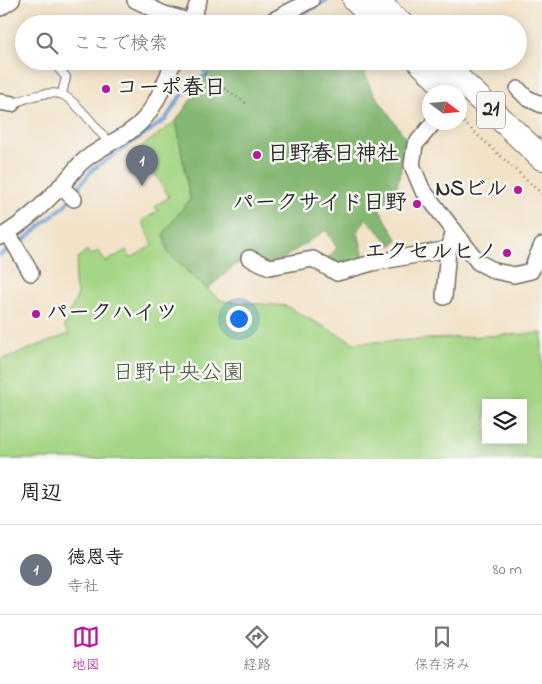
<!DOCTYPE html>
<html lang="ja">
<meta charset="utf-8">
<style>
body{margin:0;font-family:"Indie Flower","Klee One",sans-serif;background:#f2f2f2;color:#202124}
.controls{position:absolute;right:15px;bottom:15px;display:grid;overflow:hidden;border-radius:0px;box-shadow:0 2px 12px #0003}
.controls button{width:45px;height:45px;display:grid;place-items:center;padding:0;border:0;border-bottom:1px solid #e0e0e0;background:#fff;color:#202124;font:25px sans-serif}
.compass{position:absolute;left:422px;top:85px;width:45px;height:45px;border-radius:50%;background:#fff;box-shadow:0 2px 12px #0003;rotate:106deg}
.you{position:absolute;left:238px;top:318px;width:18px;height:18px;margin:-12px;border:4px solid #fff;border-radius:50%;background:#1a73e8;box-shadow:0 0 0 8px #1a73e833}
.badge{display:grid;place-items:center;width:32px;height:32px;border-radius:50%;background:#b5179e;color:#fff;font-size:16px;font-weight:700}
.pin{position:absolute;translate:-50% -41px;filter:drop-shadow(0 1px 2px #0008)}
.pin::after{content:'';position:absolute;top:26px;width:18px;height:15px;background:inherit;clip-path:polygon(0 0,100% 0,50% 100%)}
.list{margin:0;padding:0;list-style:none}
h2{display:flex;justify-content:space-between;align-items:center;height:65px;margin:0;padding:0 20px;font-size:21px}
h2 small{font-size:16px;font-weight:400;color:#757577}
.list li{display:grid;grid-template-columns:32px 1fr auto;gap:15px;align-items:center;box-sizing:border-box;height:90px;padding:0 20px;border-top:1px solid #e0e0e0}
.list b{display:block;font-size:19px;white-space:nowrap}
.list p{margin:0;font-size:16px;white-space:nowrap;color:#757577}
.list em{font-size:16px;font-style:normal;color:#757577}
.icon{flex:none;width:28px;height:28px;fill:none;stroke:currentColor;stroke-width:2;stroke-linecap:round;stroke-linejoin:round}
.map{position:relative;flex:none;width:542px;height:459px;overflow:hidden}
.search{position:absolute;background:#fff;box-shadow:0 2px 12px #0003;left:15px;right:15px;top:15px;height:55px;display:flex;align-items:center;gap:12px;box-sizing:border-box;padding:0 18px;border-radius:28px;color:#757577;font-size:19px}
.sheet{height:155px;background:#fff}
nav{display:flex;justify-content:space-around;align-items:center;box-sizing:border-box;height:70px;border-top:1px solid #e0e0e0;background:#fff;font-size:14px;color:#757577}
nav a{display:grid;justify-items:center;gap:2px}
nav .on{color:#b5179e}
.map>svg:first-child{display:block}
.green{fill:#a5d685;stroke:#688058;fill-rule:evenodd}
.forest{fill:#84b772;stroke:#58714e}
.lines{fill:none;stroke-linecap:round;stroke-linejoin:round}
.stream{stroke:#6b9dd6;stroke-width:4}
.service-casing{stroke:#716b62;stroke-width:10}
.minor-casing{stroke:#716b62;stroke-width:18}
.primary-casing{stroke:#716b62;stroke-width:26}
.path{stroke:#716b62;stroke-width:2.5;stroke-dasharray:1 4;stroke-linecap:butt}
.service{stroke:#fff;stroke-width:8}
.minor{stroke:#fff;stroke-width:15}
.primary{stroke:#fff;stroke-width:24}
.poi-dot{fill:#b5179e;stroke:#f6f6f2;stroke-width:2}
.labels{text-anchor:middle;dominant-baseline:central;stroke-width:5;stroke-linejoin:round;paint-order:stroke}
.shield{fill:#f6f6f2;stroke:#686867;stroke-width:1}
.shield-label{font-size:21px;font-weight:bold;fill:#2b2b2b}
.poi-label{font-size:22px;font-weight:bold;fill:#2b2b2b;stroke:#f6f6f2;text-anchor:start}
.park-label{font-size:22px;fill:#4a5642;stroke:#f6f6f2}
</style>
<div class="map">
<svg width="542" height="459" viewBox="0 0 542 459">
<rect width="100%" height="100%" fill="#f6f6f2"/>
<filter id="ink" filterUnits="userSpaceOnUse"><feTurbulence type="fractalNoise" baseFrequency=".02" numOctaves="2"/><feDisplacementMap in="SourceGraphic" scale="10" xChannelSelector="R" yChannelSelector="G"/><feConvolveMatrix kernelMatrix="1 2 1 2 8 2 1 2 1" color-interpolation-filters="sRGB"/></filter>
<filter id="wash" filterUnits="userSpaceOnUse"><feTurbulence type="fractalNoise" baseFrequency=".0096" numOctaves="4" result="noise"/><feDisplacementMap in="SourceGraphic" scale="20" xChannelSelector="R" yChannelSelector="G"/><feGaussianBlur stdDeviation="1.12" result="paint"/><feColorMatrix in="noise" values="0 0 0 0 0 0 0 0 0 0 0 0 0 0 0 0 0 1.4 0 .05"/><feComposite in="paint" operator="in"/></filter>
<g filter="url(#wash)">
<rect width="100%" height="100%" fill="#f2e2c8"/>
<path class="green" d="M176 121 190 199 187 272 222 301 286 306 354 343 542 333V459H0V360L69 334 64 326 78 294 74 284 78 258 87 250 90 255 99 251 106 262 126 250 131 258 153 245 142 221 158 211 155 206 169 197 150 165 141 147ZM486 403H523V440H486Z"/>
<polygon class="forest" points="220,61 360,61 371,89 405,137 400,176 393,198 377,205 397,239 392,246 366,218 358,232 365,263 338,270 324,263 337,248 326,230 270,267 239,262 207,289 168,253 163,234 190,199 176,121 215,64"/>
<g class="lines">
<g class="stream">
<polyline points="287,24 327,0"/>
<polyline points="74,193 92,170 165,120 180,97 221,61"/>
<polyline points="19,244 64,206 70,199"/>
<polyline points="0,255 13,248"/>
</g>
</g>
</g>
<g filter="url(#ink)">
<g class="lines">
<defs>
<g id="service">
<polyline points="52,61 66,77 62,94"/>
<path d="M12 104C27 98 44 91 60 94 73 97 100 132 109 143"/>
</g>
<g id="minor">
<polyline points="135,0 164,14 199,24"/>
<polyline points="0,8 12,0"/>
<polyline points="190,24 199,0"/>
<polyline points="266,24 311,0"/>
<polyline points="518,89 527,98 542,105"/>
<polyline points="0,102 12,104"/>
<polyline points="434,122 415,145 412,165 422,189 478,262 495,271 514,275 531,271 542,245"/>
<polyline points="60,186 74,199"/>
<polyline points="8,233 31,273"/>
<path d="M0 237C25 223 44 204 64 183 70 176 75 169 81 163 100 145 128 138 144 119 158 102 165 81 174 61"/>
<polyline points="249,258 270,267 313,259 337,273 372,263 449,249 454,230"/>
<polyline points="444,297 448,249"/>
</g>
<g id="primary">
<polyline points="355,0 380,24"/>
<polyline points="376,0 401,24"/>
<polyline points="419,61 448,90"/>
<polyline points="440,61 542,158"/>
</g>
</defs>
<use href="#service" class="service-casing"/>
<use href="#minor" class="minor-casing"/>
<use href="#primary" class="primary-casing"/>
<g class="path">
<polyline points="196,61 206,76 246,103"/>
<polyline points="460,119 542,194"/>
</g>
<use href="#service" class="service"/>
<use href="#minor" class="minor"/>
<use href="#primary" class="primary"/>
</g>
</g>
<g class="poi-dot">
<circle cx="106" cy="89" r="5"/>
<circle cx="257" cy="155" r="5"/>
<circle cx="518" cy="190" r="5"/>
<circle cx="417" cy="204" r="5"/>
<circle cx="507" cy="253" r="5"/>
<circle cx="36" cy="314" r="5"/>
</g>
<g class="labels">
<rect class="shield" x="477" y="91.5" width="28" height="37" rx="4"/>
<g class="shield-label">
<text x="491" y="110">21</text>
</g>
<g class="poi-label">
<text x="116" y="89">コーポ春日</text>
<text x="267" y="155">日野春日神社</text>
<text x="508" y="190" text-anchor="end">NSビル</text>
<text x="407" y="204" text-anchor="end">パークサイド日野</text>
<text x="497" y="253" text-anchor="end">エクセルヒノ</text>
<text x="46" y="314">パークハイツ</text>
</g>
<g class="park-label">
<text x="178" y="374">日野中央公園</text>
</g>
</g>
</svg>
<div class="controls">
<button><svg class="icon" aria-label="layers" viewBox="0 0 24 24"><path d="M12 4l9 5-9 5-9-5zM3 14l9 5 9-5"/></svg></button>
</div>
<svg class="compass" viewBox="-18 -18 36 36"><path d="M0-13l5 13h-10z" fill="#e53935"/><path d="M0 13l5-13h-10z" fill="#757577"/></svg>
<div class="you"></div>
<div class="pin badge" style="left:142px;top:186px;background:#6b7280">1</div>
<div class="search"><svg class="icon" aria-label="search" viewBox="0 0 24 24"><circle cx="10" cy="10" r="6"/><path d="M15 15l6 6"/></svg>ここで検索</div>
</div>
<section class="sheet">
<h2>周辺<small></small></h2>
<ul class="list">
<li><span class="badge" style="background:#6b7280">1</span><div><b>徳恩寺</b><p>寺社</p></div><em>80 m</em></li>
</ul>
</section>
<nav>
<a class="on"><svg class="icon" aria-label="map" viewBox="0 0 24 24"><path d="M3 6l6-2 6 2 6-2v14l-6 2-6-2-6 2zM9 4v14M15 6v14"/></svg>地図</a>
<a><svg class="icon" aria-label="directions" viewBox="0 0 24 24"><path d="M12 3l9 9-9 9-9-9zM9 14v-3h6M13 9l2 2-2 2"/></svg>経路</a>
<a><svg class="icon" aria-label="saved" viewBox="0 0 24 24"><path d="M7 4h10v16l-5-4-5 4z"/></svg>保存済み</a>
</nav>
